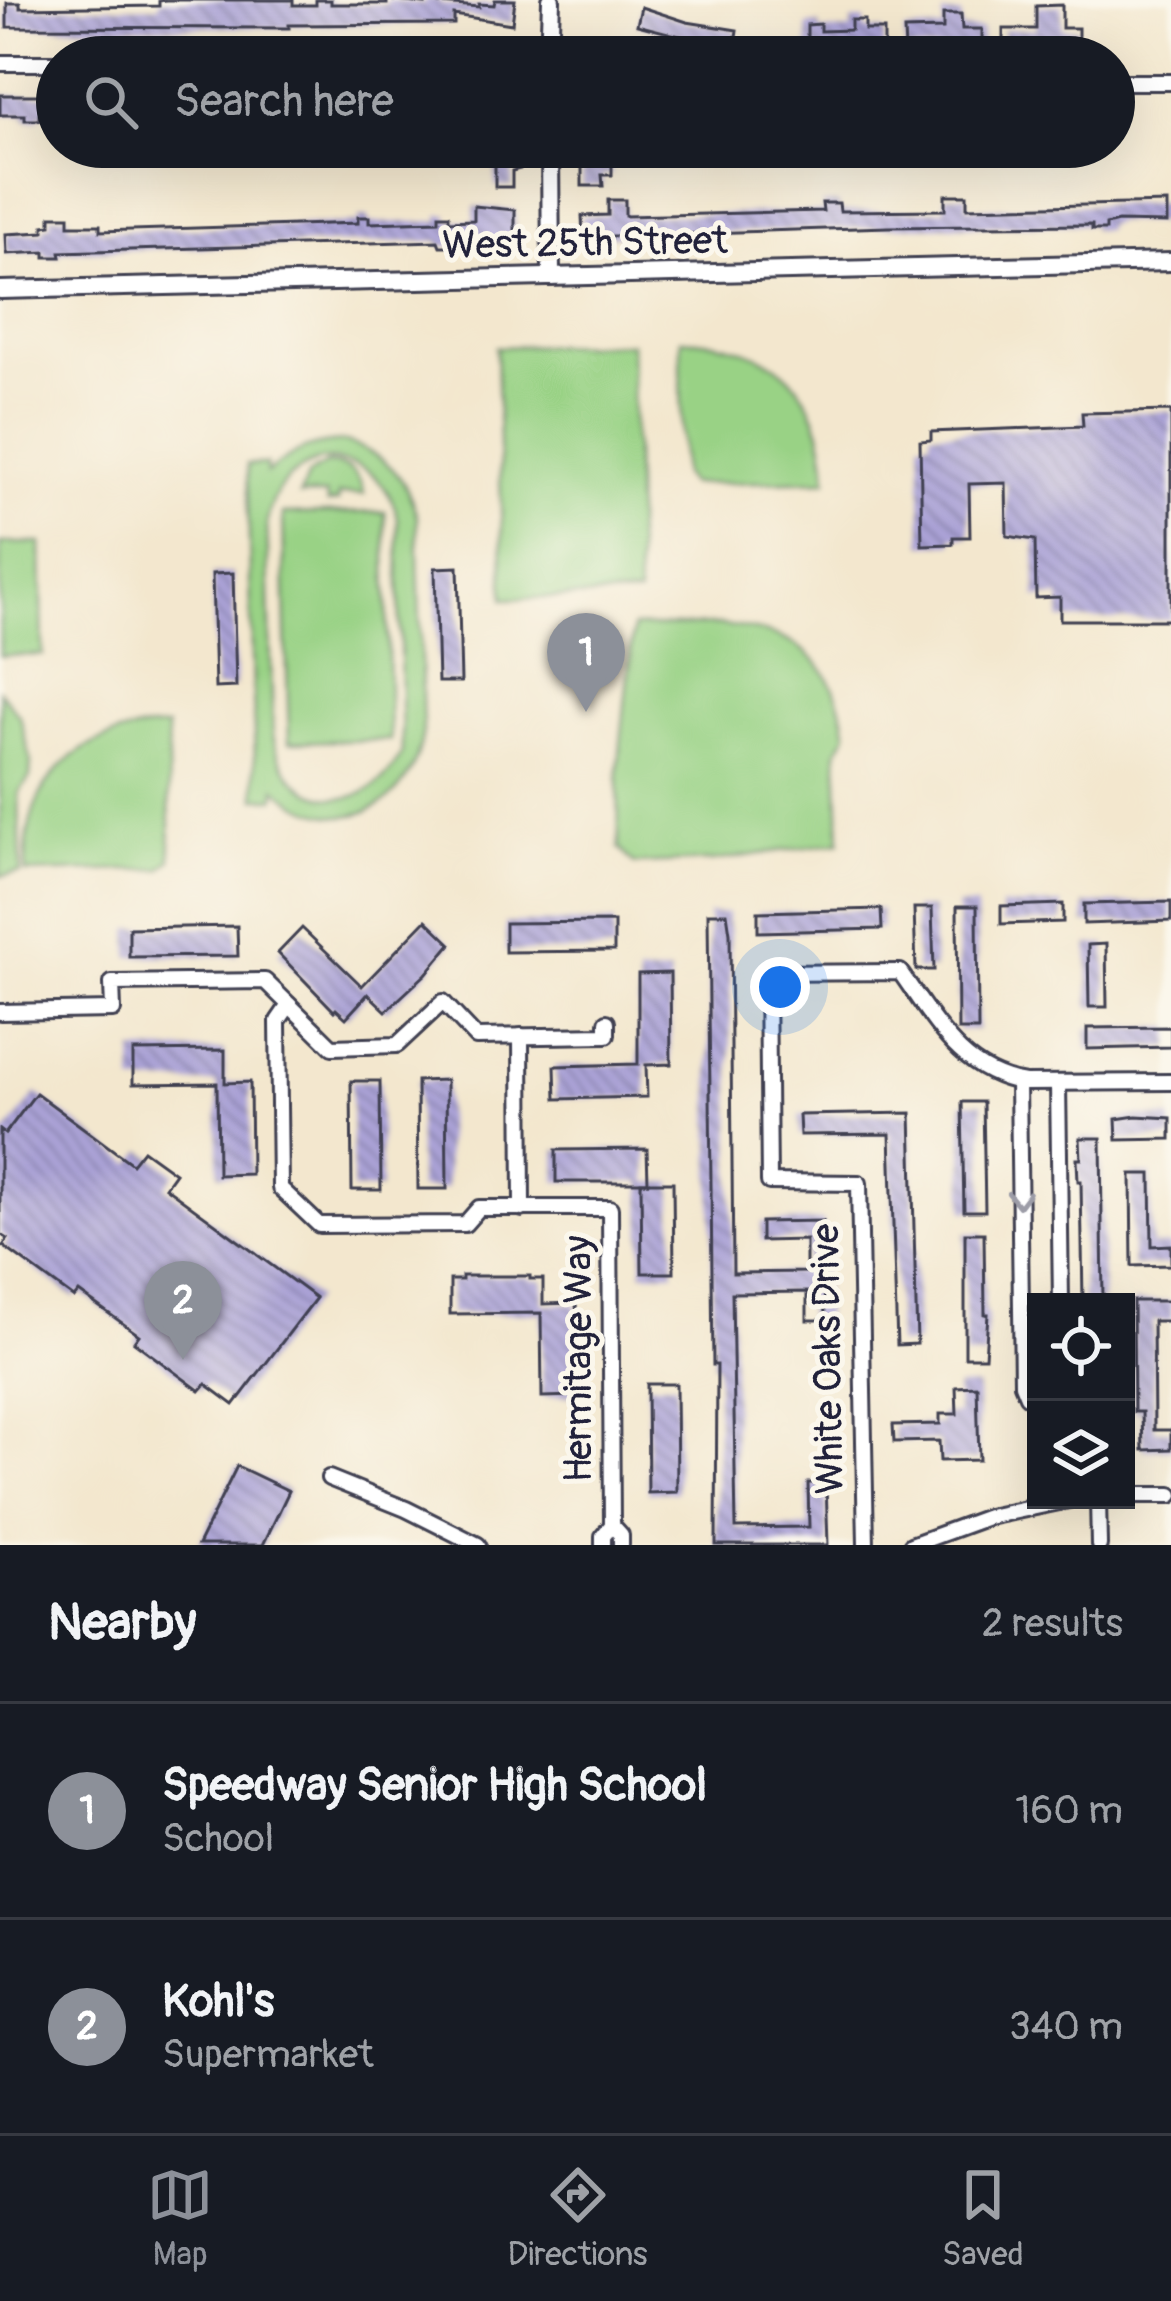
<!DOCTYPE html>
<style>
body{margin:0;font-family:Pangolin,sans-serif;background:#242831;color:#f1f3f6}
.controls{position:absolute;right:36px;bottom:36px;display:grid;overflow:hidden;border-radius:0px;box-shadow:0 12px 48px #0002}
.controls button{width:108px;height:108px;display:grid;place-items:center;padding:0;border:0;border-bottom:3px solid #363941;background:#171b24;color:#f1f3f6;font:60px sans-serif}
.you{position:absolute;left:780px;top:987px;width:42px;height:42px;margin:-30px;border:9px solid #fff;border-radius:50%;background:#1a73e8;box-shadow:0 0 0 18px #1a73e833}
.badge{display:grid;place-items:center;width:78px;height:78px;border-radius:50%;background:#8c9099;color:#fff;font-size:39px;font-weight:700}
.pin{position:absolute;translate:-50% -99px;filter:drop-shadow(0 3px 6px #0008)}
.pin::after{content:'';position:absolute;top:63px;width:42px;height:36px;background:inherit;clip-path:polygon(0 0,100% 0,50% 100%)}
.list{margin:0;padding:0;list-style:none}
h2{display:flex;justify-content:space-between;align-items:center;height:156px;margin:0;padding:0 48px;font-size:51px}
h2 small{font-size:39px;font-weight:400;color:#9ea1a6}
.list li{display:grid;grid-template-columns:78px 1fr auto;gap:36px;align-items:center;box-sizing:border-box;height:216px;padding:0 48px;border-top:3px solid #363941}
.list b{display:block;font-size:45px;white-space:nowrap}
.list p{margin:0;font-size:39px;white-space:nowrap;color:#9ea1a6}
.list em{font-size:39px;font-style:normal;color:#9ea1a6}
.icon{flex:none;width:66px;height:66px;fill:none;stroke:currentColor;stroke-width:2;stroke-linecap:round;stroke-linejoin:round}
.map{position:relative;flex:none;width:1171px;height:1545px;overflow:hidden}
.search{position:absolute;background:#171b24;box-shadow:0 12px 48px #0002;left:36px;right:36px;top:36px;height:132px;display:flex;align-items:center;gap:30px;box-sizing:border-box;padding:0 42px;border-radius:66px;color:#9ea1a6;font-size:45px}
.sheet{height:588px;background:#171b24}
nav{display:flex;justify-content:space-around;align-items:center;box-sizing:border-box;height:168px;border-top:3px solid #363941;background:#171b24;font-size:33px;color:#9ea1a6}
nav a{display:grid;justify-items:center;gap:6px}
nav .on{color:#8c9099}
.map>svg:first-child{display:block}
.grass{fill:#99d285;stroke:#5e7a60;stroke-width:3;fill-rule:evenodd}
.building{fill:url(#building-back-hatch)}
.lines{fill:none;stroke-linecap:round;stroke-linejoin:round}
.minor-casing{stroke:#414051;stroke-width:20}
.tertiary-casing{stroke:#414051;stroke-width:22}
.minor{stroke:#fff;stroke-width:14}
.tertiary{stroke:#fff;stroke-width:16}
.oneway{stroke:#9c9ca7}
.labels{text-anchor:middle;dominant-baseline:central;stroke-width:10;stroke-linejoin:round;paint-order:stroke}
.street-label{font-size:39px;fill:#22223b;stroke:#fbf7ec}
</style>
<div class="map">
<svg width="1171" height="1545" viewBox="0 0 1171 1545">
<defs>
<pattern id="building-back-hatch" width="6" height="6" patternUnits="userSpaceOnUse" patternTransform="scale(3)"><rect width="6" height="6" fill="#aaa2d6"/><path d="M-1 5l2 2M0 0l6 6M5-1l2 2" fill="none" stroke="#8a84af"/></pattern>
</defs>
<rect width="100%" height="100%" fill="#fbf7ec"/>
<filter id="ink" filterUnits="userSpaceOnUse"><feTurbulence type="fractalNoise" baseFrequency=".00833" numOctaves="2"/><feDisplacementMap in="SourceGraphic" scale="24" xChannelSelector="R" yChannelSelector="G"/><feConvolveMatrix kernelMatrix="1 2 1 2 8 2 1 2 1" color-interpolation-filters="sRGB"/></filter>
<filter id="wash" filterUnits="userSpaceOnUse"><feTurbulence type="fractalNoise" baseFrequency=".004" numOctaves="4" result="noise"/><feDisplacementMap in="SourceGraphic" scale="48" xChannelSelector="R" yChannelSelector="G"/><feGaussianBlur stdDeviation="2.7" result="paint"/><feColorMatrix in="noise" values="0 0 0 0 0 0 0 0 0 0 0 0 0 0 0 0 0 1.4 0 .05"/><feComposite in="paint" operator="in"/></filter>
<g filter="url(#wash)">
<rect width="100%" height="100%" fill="#f3e7ce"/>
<g class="grass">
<path d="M681 339C774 343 823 385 827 480L690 484 682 475Z"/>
<polygon points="631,343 638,595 504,599 496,347"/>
<path d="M345 442C386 455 406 475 417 517L423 731C412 811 338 844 276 788L275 798H256L247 464H266L267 473C293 451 311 443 345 442ZM320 460C362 459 387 477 398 518L402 752C369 821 287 811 273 735L267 521C274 488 288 472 320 460Z"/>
<path d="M326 464C348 464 360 473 364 494L338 495V502L327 503 326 495H300L308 475Z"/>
<polygon points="385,512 390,740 289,742 283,514"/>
<polygon points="0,543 41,543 43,655 0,656"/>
<path d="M720 625C794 631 835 657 847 734L837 751 840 842 713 861 634 864 619 848 618 771 633 627Z"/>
<polygon points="0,691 20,717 31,760 30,777 19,793 21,873 0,876"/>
<path d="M167 727 171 860 161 869 26 873C22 780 76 731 167 727Z"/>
</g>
<g id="blocks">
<g class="building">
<polygon points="166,0 293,0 293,5 316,5 316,0 331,0 331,4 387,4 387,0 425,4 425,0 440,0 440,4 479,7 479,4 494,5 495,0 515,0 512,24 454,15 454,24 289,25 289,28 7,27 7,3 20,3 20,8 159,6 159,1"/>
<polygon points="1062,5 1062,28 1078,28 1078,48 1003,48 1003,29 1036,29 1036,6"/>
<polygon points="641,7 687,22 737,30 734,50 637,25"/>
<polygon points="943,14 961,14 962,29 982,29 982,49 905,50 904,30 943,29"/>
<polygon points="851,20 865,20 865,30 884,30 884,49 807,50 807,25 820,24 820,31 851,30"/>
<polygon points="0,95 57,95 57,115 39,115 39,120 25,120 25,115 0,115"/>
<polygon points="495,147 515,147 515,158 520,158 520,169 512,171 512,187 495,187"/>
<polygon points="582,147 602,147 602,160 612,160 612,175 602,175 603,186 582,186"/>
<polygon points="945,195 967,195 967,208 1167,203 1167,223 1118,222 1106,225 1106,230 1092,230 1092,225 888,227 583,237 582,216 608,215 608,200 625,200 625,216 823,211 822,203 839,203 840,211 945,210"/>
<polygon points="474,206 515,210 515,239 453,241 453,246 440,246 438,241 60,252 61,257 45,257 45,252 7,254 6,234 44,232 44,226 51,225 51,216 69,216 69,225 100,225 100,231 358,223 358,217 369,217 369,223 439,221 439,215 449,215 449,221 474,220"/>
<polygon points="1171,411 1171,620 1060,620 1060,597 1036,598 1035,540 1007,536 1006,483 969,484 970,537 953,537 953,544 922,545 920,441 931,440 931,432 1083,426 1082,413"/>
<polygon points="458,567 461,682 438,682 435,568"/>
<polygon points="233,573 236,687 215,688 212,574"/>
<polygon points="1171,902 1171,921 1084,924 1084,904"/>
<polygon points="1063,904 1063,922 1001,924 1001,906"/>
<polygon points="957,906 977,906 978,1030 958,1030"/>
<polygon points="914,908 932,908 934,970 916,970"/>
<polygon points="881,909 882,929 758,932 758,912"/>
<polygon points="708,913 727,913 730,933 733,1273 806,1272 806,1240 761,1241 761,1222 823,1221 825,1320 807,1320 807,1292 732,1293 736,1528 809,1527 808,1483 826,1483 828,1545 716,1545 717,1365 713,1365"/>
<polygon points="426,920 451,944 426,974 386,1011 368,994 346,1018 336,1009 334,1011 278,953 302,928 362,986"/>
<polygon points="614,922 614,951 505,952 505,923"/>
<polygon points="237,926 238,956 129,957 129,928"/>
<polygon points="1106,944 1107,1007 1089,1007 1088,945"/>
<polygon points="670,973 671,1064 646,1065 647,1097 556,1099 555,1066 638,1064 638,974"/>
<polygon points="1171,1027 1171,1047 1087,1049 1087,1028"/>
<polygon points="225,1050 225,1083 250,1082 251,1174 218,1175 217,1083 133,1084 133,1051"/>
<polygon points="446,1080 447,1189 418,1189 417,1081"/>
<polygon points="351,1081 380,1081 381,1190 352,1190"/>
<polygon points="36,1093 132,1164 143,1150 175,1173 165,1187 316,1298 234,1405 206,1384 200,1391 134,1342 139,1335 79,1292 74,1298 3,1246 8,1239 0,1234 0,1130 5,1134"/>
<polygon points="962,1102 983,1102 985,1211 964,1211"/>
<polygon points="911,1113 917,1344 897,1345 890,1134 800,1135 799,1115"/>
<polygon points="1136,1116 1171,1118 1171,1139 1117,1140 1116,1119"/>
<polygon points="1080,1138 1101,1138 1103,1302 1083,1302 1081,1181 1078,1181 1077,1159 1081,1159"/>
<polygon points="647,1149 648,1182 556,1182 556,1150"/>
<polygon points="1131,1174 1151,1174 1152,1246 1171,1245 1171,1265 1132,1266"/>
<polygon points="641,1182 673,1182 674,1273 642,1273"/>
<polygon points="965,1233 984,1233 985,1314 988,1314 985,1357 965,1357"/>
<polygon points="462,1276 530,1276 530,1279 543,1279 543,1304 576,1303 580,1384 576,1384 577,1396 542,1397 541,1313 450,1314 450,1280 462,1280"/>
<polygon points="1133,1301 1171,1301 1171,1321 1153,1321 1154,1430 1171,1430 1171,1449 1143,1450 1142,1412 1134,1412"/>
<polygon points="647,1384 676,1384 677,1492 648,1493"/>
<polygon points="977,1386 979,1460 940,1461 939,1441 894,1442 893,1425 940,1424 940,1414 957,1414 956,1387"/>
<polygon points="237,1466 289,1491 263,1545 198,1545"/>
</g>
</g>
</g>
<g filter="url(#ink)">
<use href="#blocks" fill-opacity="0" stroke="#414051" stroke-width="3"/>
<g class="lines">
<defs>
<g id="minor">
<polyline points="0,63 57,63"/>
<polyline points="1114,82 1171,82"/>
<polyline points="289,1005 278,1021 280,1188 319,1225 465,1224 479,1208 610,1208 612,1525 603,1536 603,1545"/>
<polyline points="0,1012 113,1010 112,983 265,981 332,1047 397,1045 443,1002 476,1037 607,1035 607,1022"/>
<polyline points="521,1036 522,1209"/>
<polyline points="1018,1082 1022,1384 1027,1396 1036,1402"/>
<polyline points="1058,1083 1061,1302"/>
<polyline points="329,1478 406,1509 478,1545"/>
<polyline points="1126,1495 1171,1495"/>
<polyline points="1098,1500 1099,1545"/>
<polyline points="612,1525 621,1535 621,1545"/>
<path d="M866 1545 859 1183 769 1182 767 973 900 972C935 1021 961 1073 1025 1083L1171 1082"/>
<polyline points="911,1545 988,1517 1069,1500"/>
</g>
<g id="tertiary">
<polyline points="549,57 551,0"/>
<polyline points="550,147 551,277"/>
<polyline points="0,290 1171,262"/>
</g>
</defs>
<use href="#minor" class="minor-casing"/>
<use href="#tertiary" class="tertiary-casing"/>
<use href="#minor" class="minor"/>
<use href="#tertiary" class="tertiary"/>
</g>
<defs><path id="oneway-chevron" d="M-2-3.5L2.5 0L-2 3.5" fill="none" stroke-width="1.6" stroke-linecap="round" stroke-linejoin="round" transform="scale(3)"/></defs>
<use class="oneway" href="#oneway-chevron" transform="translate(1019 1199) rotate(89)"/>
</g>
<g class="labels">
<g class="street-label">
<text transform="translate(585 243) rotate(-1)">West 25th Street</text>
<text transform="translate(578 1359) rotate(-90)">Hermitage Way</text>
<text transform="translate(828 1359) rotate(-91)">White Oaks Drive</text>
</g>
</g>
</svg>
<div class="controls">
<button><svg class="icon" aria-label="locate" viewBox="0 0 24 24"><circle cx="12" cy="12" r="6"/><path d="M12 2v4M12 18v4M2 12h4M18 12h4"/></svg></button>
<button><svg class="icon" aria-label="layers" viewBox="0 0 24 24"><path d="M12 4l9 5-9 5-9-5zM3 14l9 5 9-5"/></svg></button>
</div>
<div class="you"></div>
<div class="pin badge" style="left:586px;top:712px">1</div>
<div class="pin badge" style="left:183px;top:1360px">2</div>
<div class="search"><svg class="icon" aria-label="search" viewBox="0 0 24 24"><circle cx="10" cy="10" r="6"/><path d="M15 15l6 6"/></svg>Search here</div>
</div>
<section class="sheet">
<h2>Nearby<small>2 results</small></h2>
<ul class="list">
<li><span class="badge">1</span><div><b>Speedway Senior High School</b><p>School</p></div><em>160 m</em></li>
<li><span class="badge">2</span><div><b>Kohl's</b><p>Supermarket</p></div><em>340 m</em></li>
</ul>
</section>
<nav>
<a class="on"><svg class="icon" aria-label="map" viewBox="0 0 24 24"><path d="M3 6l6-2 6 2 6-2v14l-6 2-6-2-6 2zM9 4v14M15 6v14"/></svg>Map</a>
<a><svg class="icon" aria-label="directions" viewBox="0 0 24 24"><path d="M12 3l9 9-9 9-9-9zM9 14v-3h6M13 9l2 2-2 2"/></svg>Directions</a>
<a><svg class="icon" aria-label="saved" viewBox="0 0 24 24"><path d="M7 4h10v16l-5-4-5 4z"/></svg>Saved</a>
</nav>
